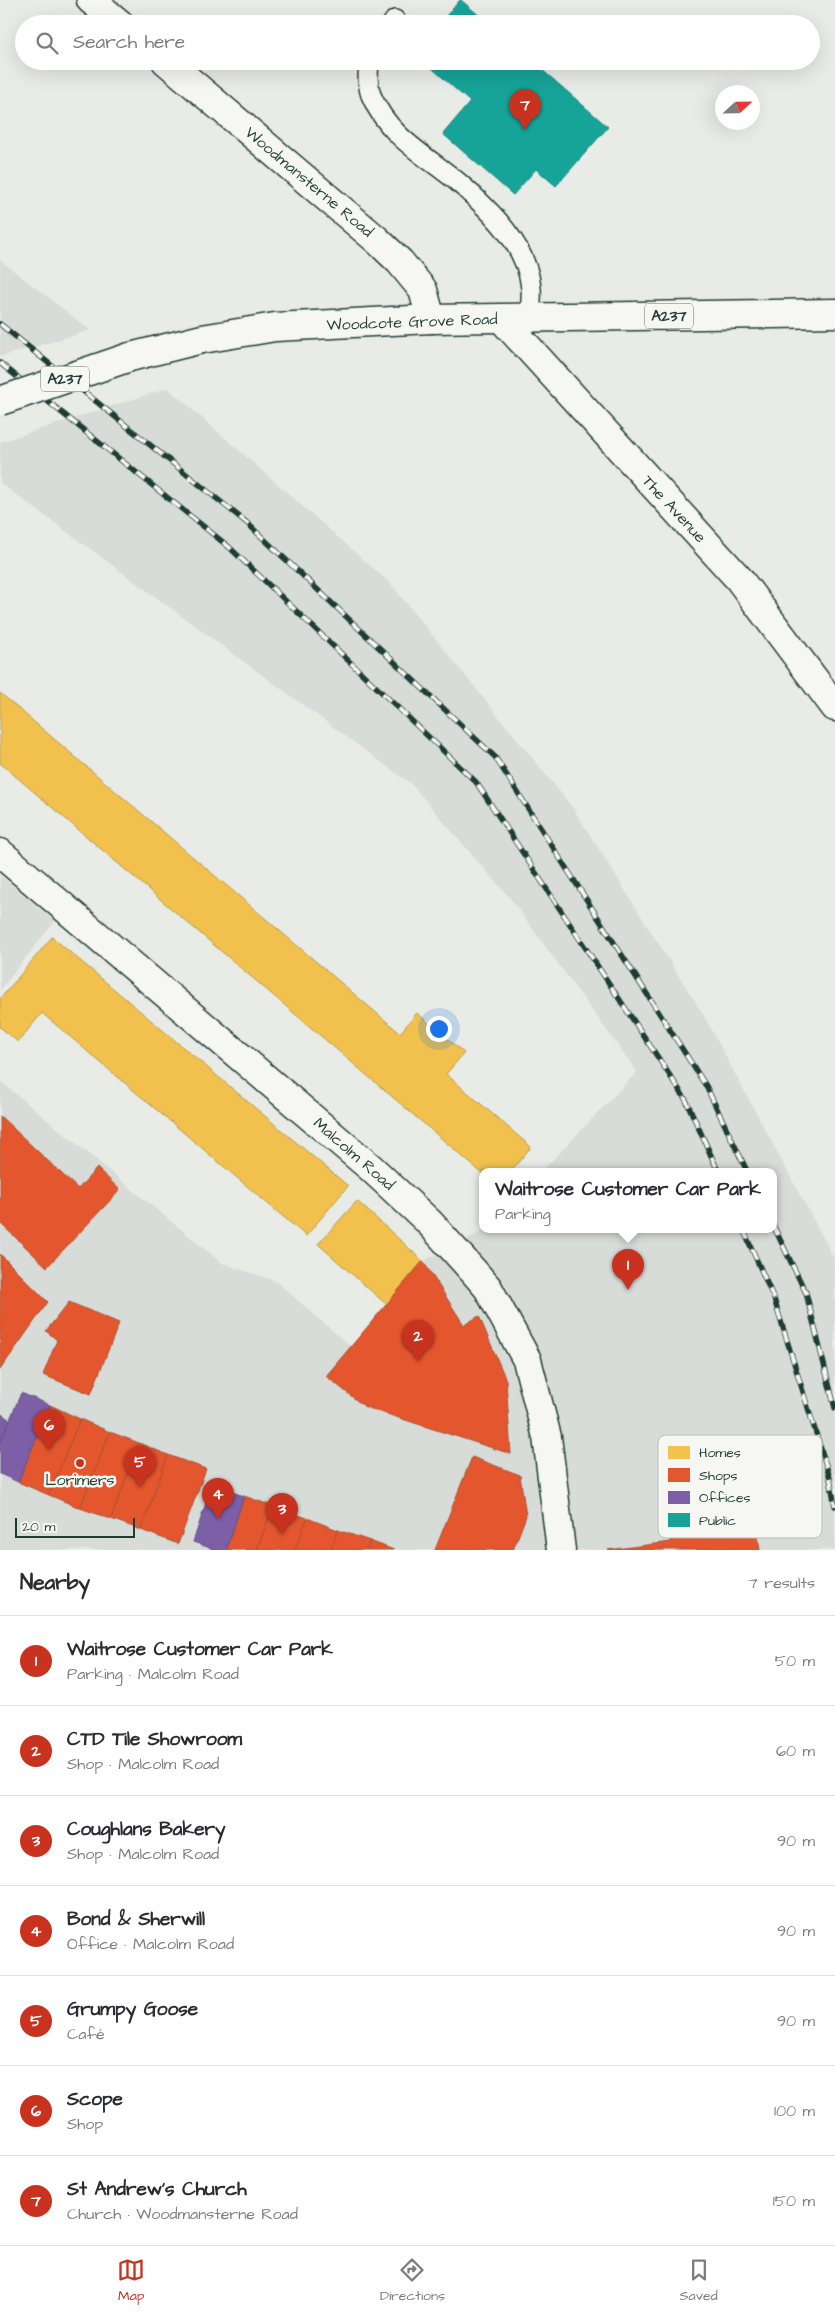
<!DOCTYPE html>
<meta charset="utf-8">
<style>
body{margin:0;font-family:"Architects Daughter",sans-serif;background:#f2f2f3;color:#2b2b33}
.compass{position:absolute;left:715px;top:85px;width:45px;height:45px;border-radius:50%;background:#fff;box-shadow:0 5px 20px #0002;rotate:68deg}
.scale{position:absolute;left:15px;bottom:12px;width:120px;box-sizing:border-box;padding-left:5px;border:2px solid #1f3d34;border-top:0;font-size:14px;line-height:18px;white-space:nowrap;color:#1f3d34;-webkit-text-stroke:4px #f6f6f2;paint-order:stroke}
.you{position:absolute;left:438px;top:1028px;width:18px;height:18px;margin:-12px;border:4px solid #fff;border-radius:50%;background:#1a73e8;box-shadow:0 0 0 8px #1a73e833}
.badge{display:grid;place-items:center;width:32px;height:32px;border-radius:50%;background:#c8321e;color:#fff;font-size:16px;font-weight:700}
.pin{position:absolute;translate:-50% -41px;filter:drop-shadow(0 1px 2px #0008)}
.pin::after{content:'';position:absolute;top:26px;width:18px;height:15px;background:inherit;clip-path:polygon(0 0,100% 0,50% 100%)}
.popup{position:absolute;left:479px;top:1168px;width:298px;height:65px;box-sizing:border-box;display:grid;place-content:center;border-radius:10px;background:#fff;filter:drop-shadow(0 1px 4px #0005);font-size:16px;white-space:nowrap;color:#7c7c81}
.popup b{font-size:19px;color:#2b2b33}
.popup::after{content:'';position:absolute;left:50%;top:100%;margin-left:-10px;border:10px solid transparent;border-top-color:#fff}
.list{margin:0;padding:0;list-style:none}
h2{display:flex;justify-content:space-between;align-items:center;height:65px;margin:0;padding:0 20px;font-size:21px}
h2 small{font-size:16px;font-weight:400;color:#7c7c81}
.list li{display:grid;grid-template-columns:32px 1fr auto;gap:15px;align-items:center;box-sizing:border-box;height:90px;padding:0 20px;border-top:1px solid #e1e1e2}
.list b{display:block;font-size:19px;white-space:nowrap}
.list p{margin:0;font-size:16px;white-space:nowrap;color:#7c7c81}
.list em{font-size:16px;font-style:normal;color:#7c7c81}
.icon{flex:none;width:28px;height:28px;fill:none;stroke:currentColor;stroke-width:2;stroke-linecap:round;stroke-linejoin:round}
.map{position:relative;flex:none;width:835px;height:1550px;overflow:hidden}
.search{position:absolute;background:#fff;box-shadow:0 5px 20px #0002;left:15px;right:15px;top:15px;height:55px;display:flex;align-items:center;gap:12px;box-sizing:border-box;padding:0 18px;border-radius:28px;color:#7c7c81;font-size:19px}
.sheet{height:695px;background:#fff}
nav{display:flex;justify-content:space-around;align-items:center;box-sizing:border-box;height:70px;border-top:1px solid #e1e1e2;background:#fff;font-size:14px;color:#7c7c81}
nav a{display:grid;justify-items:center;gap:2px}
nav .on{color:#c8321e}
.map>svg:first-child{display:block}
.built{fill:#d8dcd8}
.homes{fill:#f2c14e;stroke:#b39946}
.shops{fill:#e4572e;stroke:#a94f30}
.offices{fill:#7b5ea7;stroke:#5f5484}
.public{fill:#17a398;stroke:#19847a}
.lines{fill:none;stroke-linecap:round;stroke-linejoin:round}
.lane-casing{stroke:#1f3d34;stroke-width:22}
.street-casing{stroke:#1f3d34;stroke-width:31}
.primary-casing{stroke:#1f3d34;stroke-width:31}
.lane{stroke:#f6f6f2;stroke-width:19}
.street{stroke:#f6f6f2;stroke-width:28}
.primary{stroke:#f6f6f2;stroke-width:28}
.rail-casing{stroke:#1f3d34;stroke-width:5.5}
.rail{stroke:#f6f6f2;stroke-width:4;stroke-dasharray:11;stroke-linecap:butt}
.primary-bridge-casing{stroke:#1f3d34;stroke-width:31;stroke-linecap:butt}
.primary-bridge{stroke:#f6f6f2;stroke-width:28}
.poi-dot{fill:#c8321e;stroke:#f6f6f2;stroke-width:2}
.labels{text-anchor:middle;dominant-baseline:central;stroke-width:5;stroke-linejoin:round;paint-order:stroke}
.shield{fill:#f6f6f2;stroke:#60746d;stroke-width:1}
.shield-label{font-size:15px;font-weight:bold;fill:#1f3d34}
.street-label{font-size:16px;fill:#1f3d34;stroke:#f6f6f2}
.poi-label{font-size:16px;fill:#1f3d34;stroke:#f6f6f2}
.key{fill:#f6f6f2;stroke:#b6beb9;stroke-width:1}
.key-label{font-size:14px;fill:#1f3d34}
</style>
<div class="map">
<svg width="835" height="1550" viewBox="0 0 835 1550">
<rect width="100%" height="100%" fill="#e9ebe7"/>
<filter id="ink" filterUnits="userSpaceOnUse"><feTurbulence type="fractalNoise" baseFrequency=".02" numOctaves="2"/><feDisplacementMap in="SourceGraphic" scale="10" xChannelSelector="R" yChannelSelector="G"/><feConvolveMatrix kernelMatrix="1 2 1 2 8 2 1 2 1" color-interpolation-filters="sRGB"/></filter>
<g filter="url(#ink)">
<g class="built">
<polygon points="0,260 90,330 91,330 0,357"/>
<polygon points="168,388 390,583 573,808 703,1014 835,1260 835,1550 0,1550 0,1081 222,1263 276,1281 351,1347 423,1261 487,1229 773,1229 773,1171 542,1171 637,1072 513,902 411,784 0,483 0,442"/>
<polygon points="0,875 55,921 0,990"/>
</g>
<g class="homes">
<polygon points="0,693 400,1033 417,1013 464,1053 446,1074 531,1147 511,1171 483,1171 483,1174 0,763"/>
<polygon points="52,937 348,1186 306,1236 42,1013 18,1042 0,1027 0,999"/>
<polygon points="357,1201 423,1261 387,1305 318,1244"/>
</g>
<g class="shops">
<polygon points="0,1116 78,1189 97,1168 120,1190 47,1267 0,1223"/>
<polygon points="0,1254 48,1302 0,1370"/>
<polygon points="423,1261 464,1325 479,1316 506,1380 511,1454 365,1407 326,1376"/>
<polygon points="69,1302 119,1323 91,1394 43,1375 57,1340 46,1331"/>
<polygon points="50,1405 80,1419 49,1495 18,1482"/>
<polygon points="80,1419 110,1432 80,1508 49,1495"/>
<polygon points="110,1432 139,1443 111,1519 80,1508"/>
<polygon points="139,1443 168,1455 141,1530 111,1519"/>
<polygon points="168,1455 206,1469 178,1544 141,1530"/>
<polygon points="472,1457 520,1475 526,1516 513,1550 435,1550"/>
<polygon points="752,1492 760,1550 608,1550 670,1542 663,1504"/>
<polygon points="244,1496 273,1506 257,1550 226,1550"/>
<polygon points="273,1506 307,1518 295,1550 257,1550"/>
<polygon points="307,1518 338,1530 331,1550 295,1550"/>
<polygon points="338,1530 370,1541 367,1550 331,1550"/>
<polygon points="370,1541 394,1550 367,1550"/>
</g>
<g class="offices">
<polygon points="21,1393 50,1405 18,1482 0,1474 0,1443"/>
<polygon points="0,1413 10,1420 0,1443"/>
<polygon points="212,1485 244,1496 226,1550 216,1550 193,1542"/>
</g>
<g class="public">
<polygon points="460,0 461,0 489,24 439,24"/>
<polygon points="424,61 532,61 608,127 556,186 536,169 513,195 443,134 470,102"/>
</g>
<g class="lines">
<defs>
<g id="lane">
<polyline points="392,24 395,20"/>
<path d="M369 61C368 73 367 84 371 95 388 137 427 156 459 183 490 210 527 245 531 288 532 298 530 309 530 319"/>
</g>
<g id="street">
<polyline points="91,0 120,24"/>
<polyline points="166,61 377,240 400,262 423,290 431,319"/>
<polyline points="502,319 739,579 835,707"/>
<polyline points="0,853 371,1168 429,1222 475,1273 488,1288 527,1360 547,1437 561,1550"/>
</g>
<polyline id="primary" points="130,357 202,339 275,327 431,319 835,313"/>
</defs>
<use href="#lane" class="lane-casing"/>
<use href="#street" class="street-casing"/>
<use href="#primary" class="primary-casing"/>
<use href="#lane" class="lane"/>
<use href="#street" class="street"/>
<use href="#primary" class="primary"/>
<defs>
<g id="rail">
<polyline points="0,324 247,523 495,757 706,1086 747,1171"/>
<polyline points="0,363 229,547 476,782 686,1100 718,1171"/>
<polyline points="773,1225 806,1293 835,1408"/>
<polyline points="743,1229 774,1299 830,1478 835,1506"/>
</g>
</defs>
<use href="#rail" class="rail-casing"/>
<use href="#rail" class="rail"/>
<defs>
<polyline id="primary-bridge" points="0,401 130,357"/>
</defs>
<use href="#primary-bridge" class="primary-bridge-casing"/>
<use href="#primary-bridge" class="primary-bridge"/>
</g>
</g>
<circle class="poi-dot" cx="80" cy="1463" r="5"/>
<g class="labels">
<g class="shield">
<rect x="645" y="303.5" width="48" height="25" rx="4"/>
<rect x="41" y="366.5" width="48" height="25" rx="4"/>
</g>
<g class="shield-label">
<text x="669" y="316">A237</text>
<text x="65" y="379">A237</text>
</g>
<g class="street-label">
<text transform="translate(309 182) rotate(40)">Woodmansterne Road</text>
<text transform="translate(412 322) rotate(-2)">Woodcote Grove Road</text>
<text transform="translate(674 509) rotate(47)">The Avenue</text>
<text transform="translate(354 1154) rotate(41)">Malcolm Road</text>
</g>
<g class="poi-label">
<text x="80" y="1480">Lorimers</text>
</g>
</g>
<rect x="658" y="1435" width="164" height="103" rx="8" class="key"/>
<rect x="668" y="1446" width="22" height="13" fill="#f2c14e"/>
<rect x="668" y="1468" width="22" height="14" fill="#e4572e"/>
<rect x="668" y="1491" width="22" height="13" fill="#7b5ea7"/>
<rect x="668" y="1513" width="22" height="14" fill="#17a398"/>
<g class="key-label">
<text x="699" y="1457">Homes</text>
<text x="699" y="1480">Shops</text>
<text x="699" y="1502">Offices</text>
<text x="699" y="1525">Public</text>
</g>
</svg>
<svg class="compass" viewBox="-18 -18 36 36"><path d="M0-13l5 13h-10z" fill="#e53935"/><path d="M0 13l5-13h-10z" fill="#7c7c81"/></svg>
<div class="scale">20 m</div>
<div class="you"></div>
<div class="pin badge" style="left:628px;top:1290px">1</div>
<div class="popup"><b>Waitrose Customer Car Park</b>Parking</div>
<div class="pin badge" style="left:418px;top:1361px">2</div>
<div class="pin badge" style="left:282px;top:1534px">3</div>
<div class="pin badge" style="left:218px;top:1519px">4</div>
<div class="pin badge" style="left:140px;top:1487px">5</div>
<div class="pin badge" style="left:49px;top:1450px">6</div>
<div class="pin badge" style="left:525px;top:130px">7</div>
<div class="search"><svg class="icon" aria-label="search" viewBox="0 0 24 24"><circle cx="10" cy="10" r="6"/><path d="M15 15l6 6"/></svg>Search here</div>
</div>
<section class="sheet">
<h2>Nearby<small>7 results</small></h2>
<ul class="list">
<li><span class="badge">1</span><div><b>Waitrose Customer Car Park</b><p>Parking · Malcolm Road</p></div><em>50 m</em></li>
<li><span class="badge">2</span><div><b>CTD Tile Showroom</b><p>Shop · Malcolm Road</p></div><em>60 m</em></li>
<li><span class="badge">3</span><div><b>Coughlans Bakery</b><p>Shop · Malcolm Road</p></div><em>90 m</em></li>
<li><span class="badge">4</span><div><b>Bond &amp; Sherwill</b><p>Office · Malcolm Road</p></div><em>90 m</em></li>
<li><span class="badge">5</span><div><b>Grumpy Goose</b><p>Café</p></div><em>90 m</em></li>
<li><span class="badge">6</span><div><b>Scope</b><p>Shop</p></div><em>100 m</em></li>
<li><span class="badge">7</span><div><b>St Andrew's Church</b><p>Church · Woodmansterne Road</p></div><em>150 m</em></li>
</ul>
</section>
<nav>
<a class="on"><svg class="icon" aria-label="map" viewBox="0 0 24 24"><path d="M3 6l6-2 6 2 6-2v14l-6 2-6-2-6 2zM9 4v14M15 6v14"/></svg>Map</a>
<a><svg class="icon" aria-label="directions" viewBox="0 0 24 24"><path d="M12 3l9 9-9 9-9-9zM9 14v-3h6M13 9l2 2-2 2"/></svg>Directions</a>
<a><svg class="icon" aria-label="saved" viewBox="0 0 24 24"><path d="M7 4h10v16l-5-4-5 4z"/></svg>Saved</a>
</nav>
